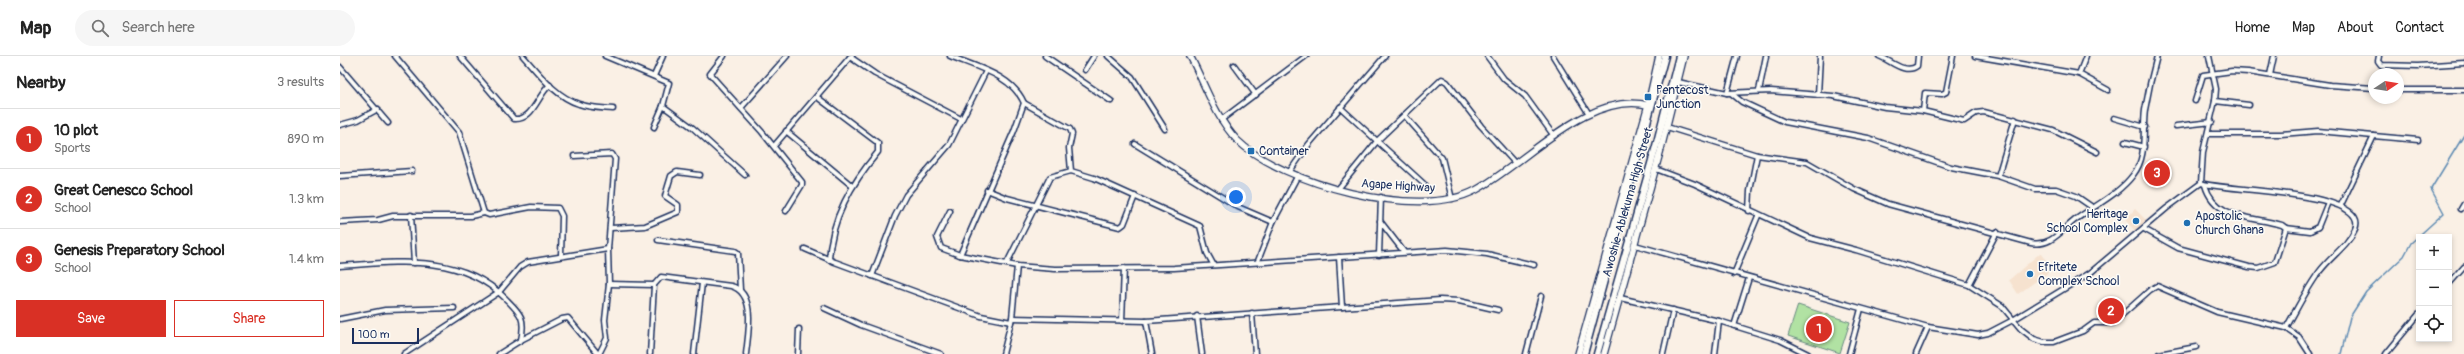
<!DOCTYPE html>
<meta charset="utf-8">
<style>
body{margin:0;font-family:Pangolin,sans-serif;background:#f6f6f6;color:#222}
.controls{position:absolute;right:12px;bottom:12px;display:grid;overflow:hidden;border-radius:0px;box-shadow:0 2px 6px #0003}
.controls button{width:36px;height:36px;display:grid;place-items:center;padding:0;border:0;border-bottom:1px solid #e0e0e0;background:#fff;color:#222;font:20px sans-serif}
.compass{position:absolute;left:2028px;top:12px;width:36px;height:36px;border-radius:50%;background:#fff;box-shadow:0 2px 6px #0003;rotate:78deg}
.scale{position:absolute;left:12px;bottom:10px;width:67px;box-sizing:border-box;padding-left:4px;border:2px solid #1b2f5e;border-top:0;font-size:11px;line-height:14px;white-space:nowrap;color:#1b2f5e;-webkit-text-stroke:3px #fdfcf7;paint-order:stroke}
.you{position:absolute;left:896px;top:141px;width:14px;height:14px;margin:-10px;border:3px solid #fff;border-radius:50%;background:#1a73e8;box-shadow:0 0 0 6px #1a73e833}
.badge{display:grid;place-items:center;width:26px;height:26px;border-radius:50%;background:#d93025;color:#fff;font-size:13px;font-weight:700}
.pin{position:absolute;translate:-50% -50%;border:2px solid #fff;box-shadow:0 1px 4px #0006}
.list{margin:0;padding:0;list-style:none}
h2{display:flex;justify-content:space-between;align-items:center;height:52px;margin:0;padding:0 16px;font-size:17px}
h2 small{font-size:13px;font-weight:400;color:#767676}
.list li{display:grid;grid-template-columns:26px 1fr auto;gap:12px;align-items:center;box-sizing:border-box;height:60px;padding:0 16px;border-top:1px solid #e0e0e0}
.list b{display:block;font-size:15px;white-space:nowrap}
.list p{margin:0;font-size:13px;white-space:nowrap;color:#767676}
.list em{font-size:13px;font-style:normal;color:#767676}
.actions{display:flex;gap:8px;padding:12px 16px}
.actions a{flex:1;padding:9px 0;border:1px solid #d93025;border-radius:0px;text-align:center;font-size:14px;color:#d93025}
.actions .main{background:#d93025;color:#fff}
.icon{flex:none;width:22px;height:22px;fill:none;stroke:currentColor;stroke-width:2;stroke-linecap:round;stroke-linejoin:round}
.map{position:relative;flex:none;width:2124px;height:298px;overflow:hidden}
header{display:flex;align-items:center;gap:24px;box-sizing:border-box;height:56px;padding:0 20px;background:#fff;border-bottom:1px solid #e0e0e0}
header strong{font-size:19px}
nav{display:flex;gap:22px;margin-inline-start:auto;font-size:14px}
.search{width:280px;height:36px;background:#f6f6f6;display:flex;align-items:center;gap:10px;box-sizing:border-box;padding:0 14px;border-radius:22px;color:#767676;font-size:15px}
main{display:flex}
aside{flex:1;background:#fff}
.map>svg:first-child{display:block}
.built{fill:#f6e2cf}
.green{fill:#b1e2a3;stroke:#668880}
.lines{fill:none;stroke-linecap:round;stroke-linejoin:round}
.stream{stroke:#5f8bb3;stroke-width:1.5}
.street-casing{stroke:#1b2f5e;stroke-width:7}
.secondary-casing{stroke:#1b2f5e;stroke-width:8}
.primary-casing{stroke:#1b2f5e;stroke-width:9}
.street{stroke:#fdfcf7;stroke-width:4}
.secondary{stroke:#fdfcf7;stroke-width:5.5}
.primary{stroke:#fdfcf7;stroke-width:6}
.poi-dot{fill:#1f6fb2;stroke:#fdfcf7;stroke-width:1.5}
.labels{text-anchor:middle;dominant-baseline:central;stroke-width:3;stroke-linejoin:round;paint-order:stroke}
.poi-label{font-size:12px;fill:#1b2f5e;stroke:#fdfcf7;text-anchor:start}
.street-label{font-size:12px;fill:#1b2f5e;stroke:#fdfcf7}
</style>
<header>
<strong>Map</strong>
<div class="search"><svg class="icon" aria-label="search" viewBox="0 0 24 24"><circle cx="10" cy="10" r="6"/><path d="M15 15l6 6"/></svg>Search here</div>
<nav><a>Home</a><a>Map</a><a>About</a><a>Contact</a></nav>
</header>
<main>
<aside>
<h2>Nearby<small>3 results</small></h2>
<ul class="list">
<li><span class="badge">1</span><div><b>10 plot</b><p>Sports</p></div><em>890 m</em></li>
<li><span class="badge">2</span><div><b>Great Cenesco School</b><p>School</p></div><em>1.3 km</em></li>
<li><span class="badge">3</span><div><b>Genesis Preparatory School</b><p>School</p></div><em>1.4 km</em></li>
</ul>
<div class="actions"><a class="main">Save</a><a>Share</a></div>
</aside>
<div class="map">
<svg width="2124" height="298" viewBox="0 0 2124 298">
<rect width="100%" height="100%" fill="#faf0e5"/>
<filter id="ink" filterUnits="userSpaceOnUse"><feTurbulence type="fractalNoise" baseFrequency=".025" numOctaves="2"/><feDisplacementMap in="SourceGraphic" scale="8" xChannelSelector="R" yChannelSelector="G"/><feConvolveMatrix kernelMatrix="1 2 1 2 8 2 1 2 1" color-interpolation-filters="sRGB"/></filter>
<g filter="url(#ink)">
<g class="built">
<polygon points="1809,109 1830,114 1829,120 1819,129 1803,120"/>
<polygon points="1795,153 1808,166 1796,176 1785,164"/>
<polygon points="1700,197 1713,213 1678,238 1669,224"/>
<polygon points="1776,243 1785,257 1773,266 1756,253"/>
</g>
<polygon class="green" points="1458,249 1510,266 1500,297 1448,280"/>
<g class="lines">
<polyline class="stream" points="2001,298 2010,261 2026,236 2064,200 2071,187 2104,157 2091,133 2124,79"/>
<defs>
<g id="street">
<polyline points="55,0 119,76 144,157 149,159 191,151 218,152 222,160 221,200"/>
<path d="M120 0 174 63C193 65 198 38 210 29"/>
<path d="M183 0C199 18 216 41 239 48 249 52 262 52 273 53"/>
<polyline points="265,0 329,27 323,50 314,71"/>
<polyline points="384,0 370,18 422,76 462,126 462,129 446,155"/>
<polyline points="512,0 510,1 535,18 621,63"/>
<path d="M610 0C636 11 672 19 684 47L674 75 620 199"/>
<polyline points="705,0 771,45"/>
<polyline points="768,0 792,21 825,73"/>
<polyline points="1147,0 1164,23 1185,40 1214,80"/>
<polyline points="1213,0 1249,58"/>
<path d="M1539 0C1550 4 1565 19 1577 10L1578 0"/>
<polyline points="1635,0 1739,18 1768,34"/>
<polyline points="2039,0 2038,5 2041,9 2078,10 2124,7"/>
<polyline points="894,9 916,39"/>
<polyline points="0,11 48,67"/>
<polyline points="745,14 754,0"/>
<polyline points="1739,18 1746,0"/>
<polyline points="1930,19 1934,0"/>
<polyline points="314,20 323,0"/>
<polyline points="1338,26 1387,37 1431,35 1493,40 1545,51 1583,55 1624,65 1636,57 1644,56 1713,74 1757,96"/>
<polyline points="2058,34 2124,34"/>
<polyline points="1419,35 1426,0"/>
<polyline points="1387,37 1397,0"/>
<polyline points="1391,37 1402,46 1445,66 1528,82 1611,111 1658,120 1695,133 1716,133 1736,140 1752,151"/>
<polyline points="1478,39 1480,0"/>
<path d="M477 41 538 87V96C512 127 491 162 489 204"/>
<polyline points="1855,45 1863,19 1892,15 1908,16 1990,29 2034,32"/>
<polyline points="1875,45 1909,49"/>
<polyline points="684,47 730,73 732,78 729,92 731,115 754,122 860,170 867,197 873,208"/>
<polyline points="323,50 353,72 405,119"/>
<polyline points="1000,51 1084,128"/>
<polyline points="401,52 447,0"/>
<polyline points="1583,55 1585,37 1602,38 1606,36 1613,0"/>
<polyline points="1064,59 1102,102 1112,143"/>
<polyline points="1774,62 1805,71"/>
<polyline points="881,64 966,0"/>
<polyline points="0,69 18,64 38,53"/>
<polyline points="1836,70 1872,66"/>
<path d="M1327 71 1417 99 1467 106 1514 133 1548 148 1691 187C1710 191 1721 175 1735 164 1754 150 1779 138 1793 119 1808 100 1802 76 1805 54 1808 36 1812 18 1817 0"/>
<polyline points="446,75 511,129"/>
<polyline points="1869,78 1941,78 1978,75 2078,84"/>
<polyline points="1785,86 1804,91"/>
<polyline points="795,88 898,151 933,166"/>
<polyline points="434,90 510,1"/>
<polyline points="234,100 272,98 275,103 268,193 269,228 265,264 267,282 259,298"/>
<polyline points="1316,113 1355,128 1470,182 1516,194 1629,229 1662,250 1681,273 1694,283 1704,286 1714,286 1743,275 1754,267 1773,267 1810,234 1817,230 1877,256 1946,272 1959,281 1970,298"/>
<polyline points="950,115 969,88 1045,0"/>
<polyline points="0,120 72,115"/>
<polyline points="1658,120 1675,63"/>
<polyline points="1861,127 1863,96 1875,45 1876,33 1869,0"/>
<path d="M1865 129C1875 164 1912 160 1942 169L1946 172"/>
<polyline points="998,133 1038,84 1102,23 1107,26 1141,70 1175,107"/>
<polyline points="647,134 667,142 780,171 784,168 795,140"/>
<polyline points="2001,149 2034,80"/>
<polyline points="2121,153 2124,148"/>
<polyline points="610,155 597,181 601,192 620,199 677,210 715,213 834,212 1107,194 1147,198 1194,209"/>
<polyline points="1409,155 1410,135 1417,99"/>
<polyline points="71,159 74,207"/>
<polyline points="1040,165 1064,196"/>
<polyline points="0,166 38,164 53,160 131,160 144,157"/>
<polyline points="271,172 305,170 338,156 338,149 325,140 331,120 337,116 360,119"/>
<polyline points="1804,173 1838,192 1909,211 1918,212 1935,206 1946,172 1970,175 1978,171 1988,146"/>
<polyline points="318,184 395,195 398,197 400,234"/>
<path d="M1295 189 1588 271 1638 279 1648 277 1673 264 1750 217 1827 152 1861 127C1879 135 2032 134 2015 173 2008 190 1991 200 1980 215 1967 232 1957 253 1946 272"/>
<polyline points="465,193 495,206 641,260 671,266"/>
<polyline points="1039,199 1041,141"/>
<polyline points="999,201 1002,251"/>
<polyline points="918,205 933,166 958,119"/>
<polyline points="667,207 710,121 731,115"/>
<path d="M0 210C58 206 120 197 165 242 180 257 186 261 181 284"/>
<polyline points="1394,218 1418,160"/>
<polyline points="532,220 555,160 566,139 609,89 646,15"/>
<polyline points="269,228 314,229"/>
<polyline points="2109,228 2124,211"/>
<polyline points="1629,229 1657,176"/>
<polyline points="1280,242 1379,265 1440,284 1468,298"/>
<polyline points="484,252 521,269 601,298"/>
<polyline points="912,257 915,298"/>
<polyline points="857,260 862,298"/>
<polyline points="672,262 806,265 1100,244 1119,245 1158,254"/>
<polyline points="0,263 45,254 114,252"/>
<polyline points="782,265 784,212"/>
<polyline points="806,265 812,298"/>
<polyline points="1394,270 1409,222"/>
<polyline points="64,298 159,236 180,211 188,206 268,193"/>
<polyline points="159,298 181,284 222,263 228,262 258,298"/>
<path d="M310 298 314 229 321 221 391 230C417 237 408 278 406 298"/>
<polyline points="354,298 362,227"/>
<polyline points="458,298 459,273"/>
<polyline points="663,298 672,262 677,210"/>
<polyline points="1186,298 1201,240"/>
<polyline points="1323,298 1333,254"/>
<polyline points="1375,298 1379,265"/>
<polyline points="1509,298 1521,253"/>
<polyline points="1576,298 1588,271"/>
<polyline points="1819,298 1856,291"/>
<polyline points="2046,298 2079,258"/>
</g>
<g id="secondary">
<path d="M850 0C865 28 875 61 897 84 942 128 1079 165 1136 134 1186 107 1247 35 1308 49"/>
<polyline points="1238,298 1308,49 1319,0"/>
<polyline points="1264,298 1321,93 1344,0"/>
</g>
<g id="primary">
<polyline points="1244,298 1325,0"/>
<polyline points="1257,298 1316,90 1339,0"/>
</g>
</defs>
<use href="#street" class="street-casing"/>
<use href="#secondary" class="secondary-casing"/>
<use href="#primary" class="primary-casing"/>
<use href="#street" class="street"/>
<use href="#secondary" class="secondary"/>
<use href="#primary" class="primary"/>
</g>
</g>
<g class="poi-dot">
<rect x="1304" y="37" width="8" height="8" rx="2"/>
<rect x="907" y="91" width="8" height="8" rx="2"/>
<circle cx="1796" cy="165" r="4"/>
<circle cx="1847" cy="167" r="4"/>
<circle cx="1690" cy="218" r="4"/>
</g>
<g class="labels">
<g class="poi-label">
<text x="1316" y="34">Pentecost<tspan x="1316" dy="14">Junction</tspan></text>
<text x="919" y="95">Container</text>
<text x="1788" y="158" text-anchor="end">Heritage<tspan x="1788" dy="14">School Complex</tspan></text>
<text x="1855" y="160">Apostolic<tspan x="1855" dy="14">Church Ghana</tspan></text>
<text x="1698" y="211">Efritete<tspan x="1698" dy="14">Complex School</tspan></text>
</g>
<g class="street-label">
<text transform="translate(1058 130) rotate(4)">Agape Highway</text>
<text transform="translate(1288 146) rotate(-74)">Awoshie-Ablekuma High Street</text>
</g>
</g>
</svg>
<div class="controls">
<button>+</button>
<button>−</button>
<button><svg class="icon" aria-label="locate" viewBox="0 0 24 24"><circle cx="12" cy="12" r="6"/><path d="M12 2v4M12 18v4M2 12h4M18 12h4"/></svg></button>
</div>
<svg class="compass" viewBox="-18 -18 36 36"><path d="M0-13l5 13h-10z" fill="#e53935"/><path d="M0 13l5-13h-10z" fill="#767676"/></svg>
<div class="scale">100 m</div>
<div class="you"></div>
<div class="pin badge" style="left:1479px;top:273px">1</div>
<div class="pin badge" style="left:1771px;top:255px">2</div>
<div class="pin badge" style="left:1817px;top:117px">3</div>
</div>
</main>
